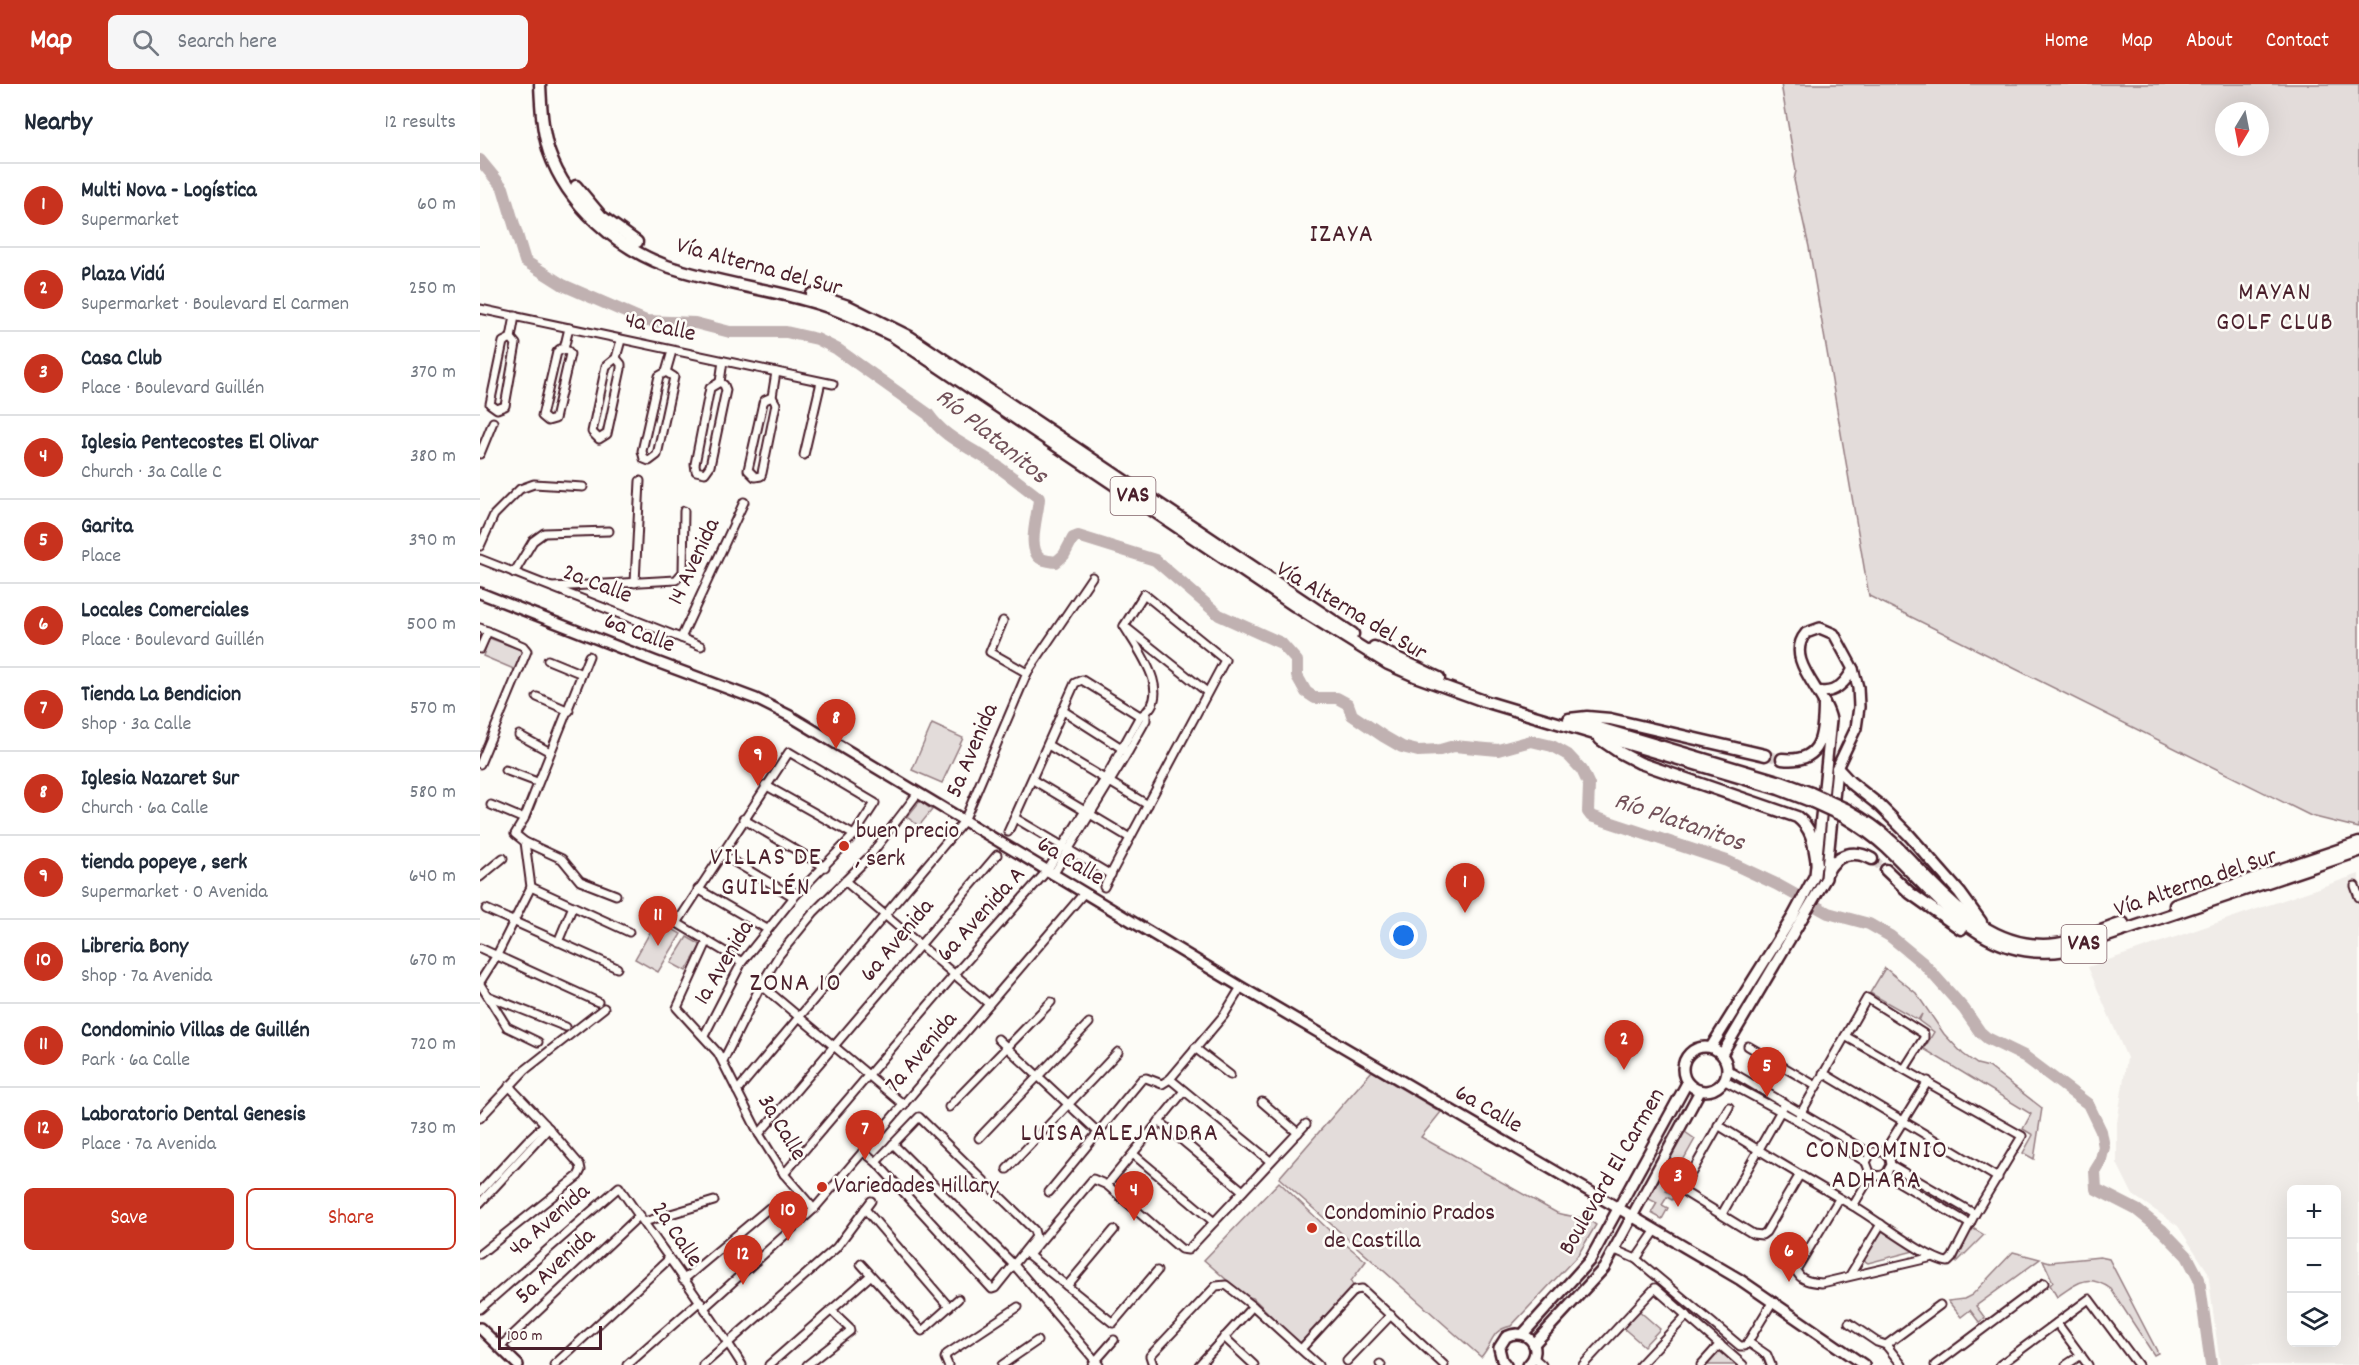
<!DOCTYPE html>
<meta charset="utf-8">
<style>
body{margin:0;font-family:Dekko,sans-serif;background:#f6f6f7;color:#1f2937}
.controls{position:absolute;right:18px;bottom:18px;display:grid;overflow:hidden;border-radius:9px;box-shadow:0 6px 24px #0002}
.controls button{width:54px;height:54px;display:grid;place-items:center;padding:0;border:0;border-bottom:2px solid #e0e1e3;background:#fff;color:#1f2937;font:30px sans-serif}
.compass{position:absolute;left:1735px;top:18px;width:54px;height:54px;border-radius:50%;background:#fff;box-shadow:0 6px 24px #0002;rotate:190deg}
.scale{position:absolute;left:18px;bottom:15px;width:104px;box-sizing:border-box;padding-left:6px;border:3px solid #4a1f2b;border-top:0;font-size:16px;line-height:21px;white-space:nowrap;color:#4a1f2b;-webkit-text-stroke:4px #fdfcf7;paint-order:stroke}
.you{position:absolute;left:924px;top:852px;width:21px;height:21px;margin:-15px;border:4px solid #fff;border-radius:50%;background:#1a73e8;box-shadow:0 0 0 9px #1a73e833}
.badge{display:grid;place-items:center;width:39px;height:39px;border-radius:50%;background:#c8321e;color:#fff;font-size:20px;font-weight:700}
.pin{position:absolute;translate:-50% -50px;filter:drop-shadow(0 2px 3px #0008)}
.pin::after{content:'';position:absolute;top:32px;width:21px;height:18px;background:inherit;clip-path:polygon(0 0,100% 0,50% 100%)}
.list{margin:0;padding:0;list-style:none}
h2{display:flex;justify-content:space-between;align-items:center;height:78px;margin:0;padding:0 24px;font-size:26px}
h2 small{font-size:20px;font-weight:400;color:#747a83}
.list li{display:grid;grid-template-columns:39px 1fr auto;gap:18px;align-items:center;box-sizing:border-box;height:84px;padding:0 24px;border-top:2px solid #e0e1e3}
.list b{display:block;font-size:22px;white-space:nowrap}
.list p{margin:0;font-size:20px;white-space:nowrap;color:#747a83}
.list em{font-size:20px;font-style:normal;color:#747a83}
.actions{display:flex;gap:12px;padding:18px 24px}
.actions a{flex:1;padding:14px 0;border:2px solid #c8321e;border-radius:9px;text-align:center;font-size:21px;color:#c8321e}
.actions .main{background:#c8321e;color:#fff}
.icon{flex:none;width:33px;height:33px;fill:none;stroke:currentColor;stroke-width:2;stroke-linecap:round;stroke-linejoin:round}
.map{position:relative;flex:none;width:1879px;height:1281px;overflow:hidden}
header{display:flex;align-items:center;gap:36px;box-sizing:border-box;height:84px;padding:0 30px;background:#c8321e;color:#fff}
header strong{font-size:28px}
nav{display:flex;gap:33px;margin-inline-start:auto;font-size:21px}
.search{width:420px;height:54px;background:#f6f6f7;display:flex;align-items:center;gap:15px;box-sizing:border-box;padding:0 21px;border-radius:9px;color:#747a83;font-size:22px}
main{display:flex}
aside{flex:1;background:#fff}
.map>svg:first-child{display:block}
.built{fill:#f0ece8;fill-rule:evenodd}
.green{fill:#e3dcda;stroke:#967e82;stroke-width:1.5;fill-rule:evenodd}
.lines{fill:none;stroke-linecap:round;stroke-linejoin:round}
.river{stroke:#c0b1b1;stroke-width:12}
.highway-tunnel{stroke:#d9d0ce;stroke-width:10;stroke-dasharray:10 5;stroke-linecap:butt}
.minor-casing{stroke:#4a1f2b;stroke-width:11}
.major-casing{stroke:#4a1f2b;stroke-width:14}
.highway-casing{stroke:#4a1f2b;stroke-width:15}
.minor{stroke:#fdfcf7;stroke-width:7}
.major{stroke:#fdfcf7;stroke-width:9}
.highway{stroke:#fdfcf7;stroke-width:10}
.highway-bridge-casing{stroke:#4a1f2b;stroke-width:15;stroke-linecap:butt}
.highway-bridge{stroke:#fdfcf7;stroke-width:10}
.poi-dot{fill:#c8321e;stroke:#fdfcf7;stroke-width:2}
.labels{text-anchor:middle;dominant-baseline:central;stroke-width:5;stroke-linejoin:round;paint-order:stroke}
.shield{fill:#fdfcf7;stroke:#806168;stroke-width:1.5}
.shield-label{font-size:22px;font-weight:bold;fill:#4a1f2b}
.street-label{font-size:24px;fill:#4a1f2b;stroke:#fdfcf7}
.poi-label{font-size:24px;fill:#4a1f2b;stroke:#fdfcf7;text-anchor:start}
.neighbourhood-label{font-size:26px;letter-spacing:1.5px;fill:#4a1f2b;stroke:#fdfcf7}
.water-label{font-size:26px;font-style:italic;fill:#73525a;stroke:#fdfcf7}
.quarter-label{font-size:27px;letter-spacing:1.5px;fill:#4a1f2b;stroke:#fdfcf7}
</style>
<header>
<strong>Map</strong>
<div class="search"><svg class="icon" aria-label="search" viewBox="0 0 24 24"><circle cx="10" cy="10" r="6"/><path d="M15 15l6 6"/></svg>Search here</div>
<nav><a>Home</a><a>Map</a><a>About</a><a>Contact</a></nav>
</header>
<main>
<aside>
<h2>Nearby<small>12 results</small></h2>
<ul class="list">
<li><span class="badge">1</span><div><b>Multi Nova - Logística</b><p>Supermarket</p></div><em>60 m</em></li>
<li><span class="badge">2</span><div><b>Plaza Vidú</b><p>Supermarket · Boulevard El Carmen</p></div><em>250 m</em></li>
<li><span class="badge">3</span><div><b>Casa Club</b><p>Place · Boulevard Guillén</p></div><em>370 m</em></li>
<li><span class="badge">4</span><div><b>Iglesia Pentecostes El Olivar</b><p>Church · 3a Calle C</p></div><em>380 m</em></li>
<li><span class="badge">5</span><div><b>Garita</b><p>Place</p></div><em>390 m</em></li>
<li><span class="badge">6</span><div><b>Locales Comerciales</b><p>Place · Boulevard Guillén</p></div><em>500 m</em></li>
<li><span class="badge">7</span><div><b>Tienda La Bendicion</b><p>Shop · 3a Calle</p></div><em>570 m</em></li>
<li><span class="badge">8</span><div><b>Iglesia Nazaret Sur</b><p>Church · 6a Calle</p></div><em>580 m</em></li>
<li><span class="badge">9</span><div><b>tienda popeye , serk</b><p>Supermarket · 0 Avenida</p></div><em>640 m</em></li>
<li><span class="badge">10</span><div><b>Libreria Bony</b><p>Shop · 7a Avenida</p></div><em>670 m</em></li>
<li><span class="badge">11</span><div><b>Condominio Villas de Guillén</b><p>Park · 6a Calle</p></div><em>720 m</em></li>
<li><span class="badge">12</span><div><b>Laboratorio Dental Genesis</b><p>Place · 7a Avenida</p></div><em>730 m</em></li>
</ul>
<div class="actions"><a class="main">Save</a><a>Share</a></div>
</aside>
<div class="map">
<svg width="1879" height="1281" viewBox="0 0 1879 1281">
<rect width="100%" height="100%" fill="#fdfcf7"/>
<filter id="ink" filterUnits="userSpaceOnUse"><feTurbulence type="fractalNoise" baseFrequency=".0167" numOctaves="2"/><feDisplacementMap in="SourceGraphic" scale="12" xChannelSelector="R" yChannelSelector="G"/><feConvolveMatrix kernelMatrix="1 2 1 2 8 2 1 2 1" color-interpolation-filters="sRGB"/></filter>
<g filter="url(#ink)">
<path class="built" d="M1879 790V1281H1740L1728 1188 1698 1142 1653 1111 1637 1079V1039L1647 974 1608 883ZM1812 1106H1856V1258H1812Z"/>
<g class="green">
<path d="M1301 0H1879V744L1831 732 1389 512 1329 163 1314 96 1316 87ZM1744 27H1780V63H1744Z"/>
<polygon points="9,554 42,566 36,586 3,572"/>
<polygon points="452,640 483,654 462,699 432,686"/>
<polygon points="440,717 452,726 439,742 427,733"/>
<polygon points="177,836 201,850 178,888 155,875"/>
<polygon points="207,853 221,861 206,887 191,879"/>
<polygon points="1405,884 1436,909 1464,950 1483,970 1497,980 1509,983 1562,1024 1554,1075 1543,1069 1553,1051 1543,1045 1551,1030 1444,965 1454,948 1439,937 1442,930 1438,936 1390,909"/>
<path d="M892 987 961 1028 941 1053 1077 1129C1090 1133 1106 1132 1116 1141L1098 1171 1031 1242C1009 1247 1014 1259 1001 1273L799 1094Z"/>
<polygon points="1202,1046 1215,1055 1186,1107 1195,1112 1192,1116 1187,1113 1182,1121 1188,1124 1182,1135 1171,1129 1177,1119 1165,1113"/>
<polygon points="799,1098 852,1149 886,1177 871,1197 874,1204 820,1260 773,1214 765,1212 724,1176"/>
<polygon points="1489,1142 1504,1151 1476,1179"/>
<polygon points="1403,1146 1434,1165 1434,1167 1388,1179 1383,1176"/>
<polygon points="1533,1168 1560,1175 1496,1222 1505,1234 1499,1238 1490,1226 1481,1233 1468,1217 1484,1215 1492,1211"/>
<path d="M1620 1173 1629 1175 1678 1269 1674 1271 1631 1205C1607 1189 1598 1198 1577 1213L1570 1201 1573 1198 1563 1176 1570 1178Z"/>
<polygon points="1157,1225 1180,1245 1164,1262 1141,1242"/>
<polygon points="1239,1263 1260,1281 1222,1281"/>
</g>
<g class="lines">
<path class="river" d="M0 76 23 104 45 177 83 201 166 237 215 239 250 248H306L337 255 357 265 448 330C465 354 484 360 507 375 525 387 542 401 559 414 559 428 545 467 562 475 565 477 572 477 576 478L584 471 593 454 598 452 675 476 739 531 801 559 817 577V592L826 608 835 614H857L868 620 872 631 903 652 922 663 938 667 960 666 974 662 1018 666 1051 657 1072 662 1088 671 1102 686 1109 701 1108 728 1111 732 1247 777 1296 800 1348 829 1389 840 1410 852 1444 880 1484 925 1500 948 1507 954 1544 972 1608 1020 1621 1047 1624 1063 1620 1079 1615 1087 1616 1105 1657 1126 1682 1146 1707 1172 1719 1195 1731 1281"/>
<g class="highway-tunnel">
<polyline points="1285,671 1302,675"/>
<polyline points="1392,775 1406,786"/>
</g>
<defs>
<g id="minor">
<polyline points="0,225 353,300"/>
<polygon points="31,254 36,260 25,322 17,325 10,320 23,258"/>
<polyline points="31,254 35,232"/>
<polygon points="80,265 88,267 90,270 75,335 68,337 62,332 77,268"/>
<polyline points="84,265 89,244"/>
<polyline points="136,274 141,280 141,285 127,350 119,355 112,348 126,282 136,274 141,256"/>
<polygon points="186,288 194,293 177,371 169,377 164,375 162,367 179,292"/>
<polyline points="186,288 192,267"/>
<polygon points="240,298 244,301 246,306 230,382 225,389 216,387 215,380 230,304"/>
<polyline points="240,298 243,277"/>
<polygon points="292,313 296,320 282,389 281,392 275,393 268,386 283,319 285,316"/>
<polyline points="292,313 296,288"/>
<polyline points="0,370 13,338"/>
<polyline points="324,371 341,298"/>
<polyline points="0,462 14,431 40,405 54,400 103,403"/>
<polyline points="0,475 221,562"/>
<polyline points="34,489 53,457 64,449 129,447"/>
<polyline points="155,499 160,397"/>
<polyline points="72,503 196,496 203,488 204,427"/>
<polyline points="523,537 510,568 547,589"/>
<polyline points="0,544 43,562 47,567 0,680"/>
<polyline points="648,545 727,608"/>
<polyline points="201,554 264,418"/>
<polyline points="0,565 8,547"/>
<polyline points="68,576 102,590"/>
<polyline points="57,613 89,627"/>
<polyline points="582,626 646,667"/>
<polyline points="39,651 70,668"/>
<polyline points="568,661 668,721"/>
<polyline points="25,686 57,698"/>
<polyline points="553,696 650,754"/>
<polyline points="285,701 374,751"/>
<polyline points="11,721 44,735"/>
<polyline points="535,734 631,791"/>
<polyline points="263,735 345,783"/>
<polyline points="528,748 595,599 602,596 660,632"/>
<polyline points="45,758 82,775 100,797 136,811"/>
<polyline points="241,770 314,813"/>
<polyline points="573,791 648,668 666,636 666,629"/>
<polyline points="0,793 23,774"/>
<polyline points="365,797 509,920"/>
<polyline points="1875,802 1879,813"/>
<polyline points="51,803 149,848"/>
<polyline points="624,803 745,576 664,510 644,542"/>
<polyline points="218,805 287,845"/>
<polyline points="6,825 137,884"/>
<polyline points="78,858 93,822"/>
<polyline points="227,858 197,924 238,969 279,1050 304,1090 334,1125"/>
<polyline points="0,864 118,918"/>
<polyline points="0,898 17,871 51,803 45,758 35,750 44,735 109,572"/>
<polyline points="0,900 27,943 58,958"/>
<polyline points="281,901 424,1021"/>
<polyline points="8,912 86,943"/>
<polyline points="224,952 262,878 314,813 374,751 395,719 309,668 197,839 262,878"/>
<polyline points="518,955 618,1048"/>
<polyline points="1268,962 1336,1002"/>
<polyline points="715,964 750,991"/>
<polyline points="243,977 281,901 299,871 334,828 389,773 438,709"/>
<polyline points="1248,986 1391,1070"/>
<polyline points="1343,989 1518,1094"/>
<polyline points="690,995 790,1077"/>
<polyline points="1245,997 1317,1036 1386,1078"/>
<polyline points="257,1007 484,737 547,589 612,493"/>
<polyline points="782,1018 818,1049"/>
<polyline points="469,1023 571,918"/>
<polyline points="1249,1023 1204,1102 1206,1109 1273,1150 1282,1151 1286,1148 1319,1092"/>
<polyline points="0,1034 45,986 124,924"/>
<polyline points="1317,1036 1387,914 1444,950 1444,954 1425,984"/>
<polyline points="679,1037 763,1107"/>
<path d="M1238 1041C1283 1069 1328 1096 1373 1122 1394 1134 1448 1176 1468 1178L1472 1174 1495 1130 1542 1052 1365 952"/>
<polyline points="279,1050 517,771"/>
<polyline points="499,1054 609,939"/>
<polyline points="413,1060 535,1182 619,1281"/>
<polyline points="383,1067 396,1078 512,1205 515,1204 556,1153 554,1146 439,1033 396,1078"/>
<polyline points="1404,1068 1448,997"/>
<polyline points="653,1070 734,1138"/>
<polyline points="1411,1081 1406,1090 1398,1092 1390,1089 1386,1078 1392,1068 1404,1068 1410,1075 1411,1081 1495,1130"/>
<polyline points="527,1085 638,968"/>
<path d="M304 1090 475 890 567 787 625 695 660 632C696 613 657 564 644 542"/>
<polyline points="1405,1090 1490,1140"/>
<polyline points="627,1101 704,1007"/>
<polyline points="0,1108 47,1057 65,1040"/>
<polyline points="569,1108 662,995 666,994 682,1000 690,995 744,931 761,903"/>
<path d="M1359 1115 1316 1186C1320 1197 1331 1198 1342 1199L1453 1173"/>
<polyline points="0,1119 69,1044"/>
<polyline points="1373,1122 1392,1090"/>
<polyline points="385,1125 469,1223"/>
<polyline points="1242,1130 1303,1023"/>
<polyline points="164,1138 234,1117"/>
<polyline points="1133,1165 1156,1175 1260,1262 1265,1262 1268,1258"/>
<polyline points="546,1169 633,1239 677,1187"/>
<polyline points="0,1170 98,1092 101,1086 100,1081 65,1040 29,1002"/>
<polyline points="549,1171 613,1095 627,1101 701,1165 708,1166 826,1040"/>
<polyline points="1156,1175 1176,1146"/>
<polyline points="381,1180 442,1247 478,1215"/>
<polyline points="1370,1191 1401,1140"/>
<polyline points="203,1196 289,1124"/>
<polyline points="587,1202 634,1146"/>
<polyline points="225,1223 334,1125 604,809"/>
<path d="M0 1225 139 1103C180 1163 224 1220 262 1281"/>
<polyline points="1369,1239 1397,1258 1406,1261 1422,1281"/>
<polyline points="1577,1239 1608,1281"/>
<polyline points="744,1253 774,1281"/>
<polyline points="1406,1261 1460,1221"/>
<polyline points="20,1263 160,1131"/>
<polyline points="821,1265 875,1206 882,1205 964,1281"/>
<polyline points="1054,1274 1062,1281"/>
<polyline points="867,1277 911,1231"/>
<polyline points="900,1280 901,1281"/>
<polyline points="74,1281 189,1175"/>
<polyline points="147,1281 220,1217"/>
<polyline points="223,1281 356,1164 391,1117"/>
<polyline points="289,1281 390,1192"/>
<polyline points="327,1281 370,1247 369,1243 351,1226"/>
<polyline points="468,1281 465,1274 467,1270 538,1223"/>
<polyline points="522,1281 557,1257"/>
<polyline points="612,1281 634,1256"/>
<polyline points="673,1281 670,1272 736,1202 746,1201 773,1222 838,1281"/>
<polyline points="719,1281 773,1222"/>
<polyline points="1103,1281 1175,1204 1263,1281"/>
<polyline points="1160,1281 1207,1231"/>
<polyline points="1221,1281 1240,1260"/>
<polyline points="1291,1281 1287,1271 1268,1258 1293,1217"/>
<polyline points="1455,1281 1564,1199"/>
<polyline points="1520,1281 1609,1215 1658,1281"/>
<polyline points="1586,1281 1601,1271"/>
</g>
<g id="major">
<polyline points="0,509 174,577 276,615 310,632 761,903 1259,1195 1384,1281"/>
<path d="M1338 607C1354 611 1366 598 1373 585"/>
<circle cx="1225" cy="985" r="22"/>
<path d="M1231 963 1313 832 1335 791 1351 636C1346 608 1303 576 1326 549L1340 544 1354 550 1373 585 1378 603 1379 623 1376 644 1357 684 1346 794 1242 970"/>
<polyline points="0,1244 38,1281"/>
<polyline points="1043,1250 1110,1176 1207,999"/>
<polyline points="1054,1260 1124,1184 1220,1007"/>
<path d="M1026 1281 1022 1276 1019 1264 1026 1253C1046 1242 1066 1264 1048 1281"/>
</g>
<g id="highway">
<path d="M60 0C61 22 62 46 69 68 87 120 137 164 187 182 233 198 283 204 329 217 359 225 386 239 413 252L815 522 908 580 935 592 1004 617 1299 705 1328 716"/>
<polyline points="96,102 121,132 157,158"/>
<polyline points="332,210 368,222 430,253 873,550"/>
<polyline points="894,563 959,594"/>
<polyline points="1089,635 1107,633 1130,635 1285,671"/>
<polyline points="1099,638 1301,698 1331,709"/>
<path d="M1120 655 1139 668 1160 679 1317 733C1333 745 1334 761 1337 780"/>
<path d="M1302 675C1343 680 1344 649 1344 619"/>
<polyline points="1357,684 1370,698 1399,721 1429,751 1480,809 1501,838"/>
<path d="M1366 725C1382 734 1398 744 1411 757 1458 801 1503 870 1577 860 1599 857 1622 846 1643 839"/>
<path d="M1363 732C1378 741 1394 752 1407 764 1460 814 1502 880 1586 866L1879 767"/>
<polyline points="1406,786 1430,809 1481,845"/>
<path d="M1347 788C1356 770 1374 765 1392 775"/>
<polyline points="1695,821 1879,759"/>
</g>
</defs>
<use href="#minor" class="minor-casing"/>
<use href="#major" class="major-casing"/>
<use href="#highway" class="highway-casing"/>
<use href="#minor" class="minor"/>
<use href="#major" class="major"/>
<use href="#highway" class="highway"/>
<defs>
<g id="highway-bridge">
<polyline points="1331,709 1366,725"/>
<polyline points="1328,716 1363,732"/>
</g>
</defs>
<use href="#highway-bridge" class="highway-bridge-casing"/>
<use href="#highway-bridge" class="highway-bridge"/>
</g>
</g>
<g class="poi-dot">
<circle cx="364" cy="762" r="6"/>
<circle cx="342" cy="1103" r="6"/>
<circle cx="832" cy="1144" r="6"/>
</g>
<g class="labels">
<g class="shield">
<rect x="630.5" y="393" width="45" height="38" rx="4.5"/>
<rect x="1581.5" y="841" width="45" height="38" rx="4.5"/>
</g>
<g class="shield-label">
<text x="653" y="412">VAS</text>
<text x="1604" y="860">VAS</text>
</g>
<g class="street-label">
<text transform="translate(279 184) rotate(15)">Vía Alterna del Sur</text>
<text transform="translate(180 244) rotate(12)">4a Calle</text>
<text transform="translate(215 478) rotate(-65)">14 Avenida</text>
<text transform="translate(117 501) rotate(21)">2a Calle</text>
<text transform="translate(871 528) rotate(31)">Vía Alterna del Sur</text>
<text transform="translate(159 550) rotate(21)">6a Calle</text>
<text transform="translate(493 667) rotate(-67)">5a Avenida</text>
<text transform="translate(590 778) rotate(31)">6a Calle</text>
<text transform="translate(1716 800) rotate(-19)">Vía Alterna del Sur</text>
<text transform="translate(502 831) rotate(-48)">6a Avenida A</text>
<text transform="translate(418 857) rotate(-50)">6a Avenida</text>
<text transform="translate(245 879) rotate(-59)">1a Avenida</text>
<text transform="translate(442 969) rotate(-50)">7a Avenida</text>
<text transform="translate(1008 1026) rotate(30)">6a Calle</text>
<text transform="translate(301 1044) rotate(59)">3a Calle</text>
<text transform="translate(1133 1088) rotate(-60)">Boulevard El Carmen</text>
<text transform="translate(70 1137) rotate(-41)">4a Avenida</text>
<text transform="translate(196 1151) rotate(56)">2a Calle</text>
<text transform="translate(76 1183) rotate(-43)">5a Avenida</text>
</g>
<g class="poi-label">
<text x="376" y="748">buen precio<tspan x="376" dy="28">, serk</tspan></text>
<text x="354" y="1103">Variedades Hillary</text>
<text x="844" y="1130">Condominio Prados<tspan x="844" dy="28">de Castilla</tspan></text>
</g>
<g class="neighbourhood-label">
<text x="862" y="151">IZAYA</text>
<text x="1795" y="209">MAYAN<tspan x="1795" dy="30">GOLF CLUB</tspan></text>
<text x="286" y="774">VILLAS DE<tspan x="286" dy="30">GUILLÉN</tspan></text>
<text x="640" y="1050">LUISA ALEJANDRA</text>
<text x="1397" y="1067">CONDOMINIO<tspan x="1397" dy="30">ADHARA</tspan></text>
</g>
<g class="water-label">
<text transform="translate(511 353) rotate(39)">Río Platanitos</text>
<text transform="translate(1199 739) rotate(19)">Río Platanitos</text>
</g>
<g class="quarter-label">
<text x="316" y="900">ZONA 10</text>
</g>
</g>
</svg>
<div class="controls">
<button>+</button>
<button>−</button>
<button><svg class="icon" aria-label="layers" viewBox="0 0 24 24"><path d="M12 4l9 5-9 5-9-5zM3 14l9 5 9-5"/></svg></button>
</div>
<svg class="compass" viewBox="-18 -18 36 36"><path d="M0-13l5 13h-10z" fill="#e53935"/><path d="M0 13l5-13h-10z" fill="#747a83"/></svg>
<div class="scale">100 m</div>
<div class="you"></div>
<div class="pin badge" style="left:985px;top:829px">1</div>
<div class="pin badge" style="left:1144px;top:986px">2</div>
<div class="pin badge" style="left:1198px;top:1123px">3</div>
<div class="pin badge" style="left:654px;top:1137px">4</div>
<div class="pin badge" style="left:1287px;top:1013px">5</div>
<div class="pin badge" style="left:1309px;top:1198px">6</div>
<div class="pin badge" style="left:385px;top:1076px">7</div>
<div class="pin badge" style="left:356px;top:665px">8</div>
<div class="pin badge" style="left:278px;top:702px">9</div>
<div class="pin badge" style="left:308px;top:1157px">10</div>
<div class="pin badge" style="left:178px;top:862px">11</div>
<div class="pin badge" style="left:263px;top:1201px">12</div>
</div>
</main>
